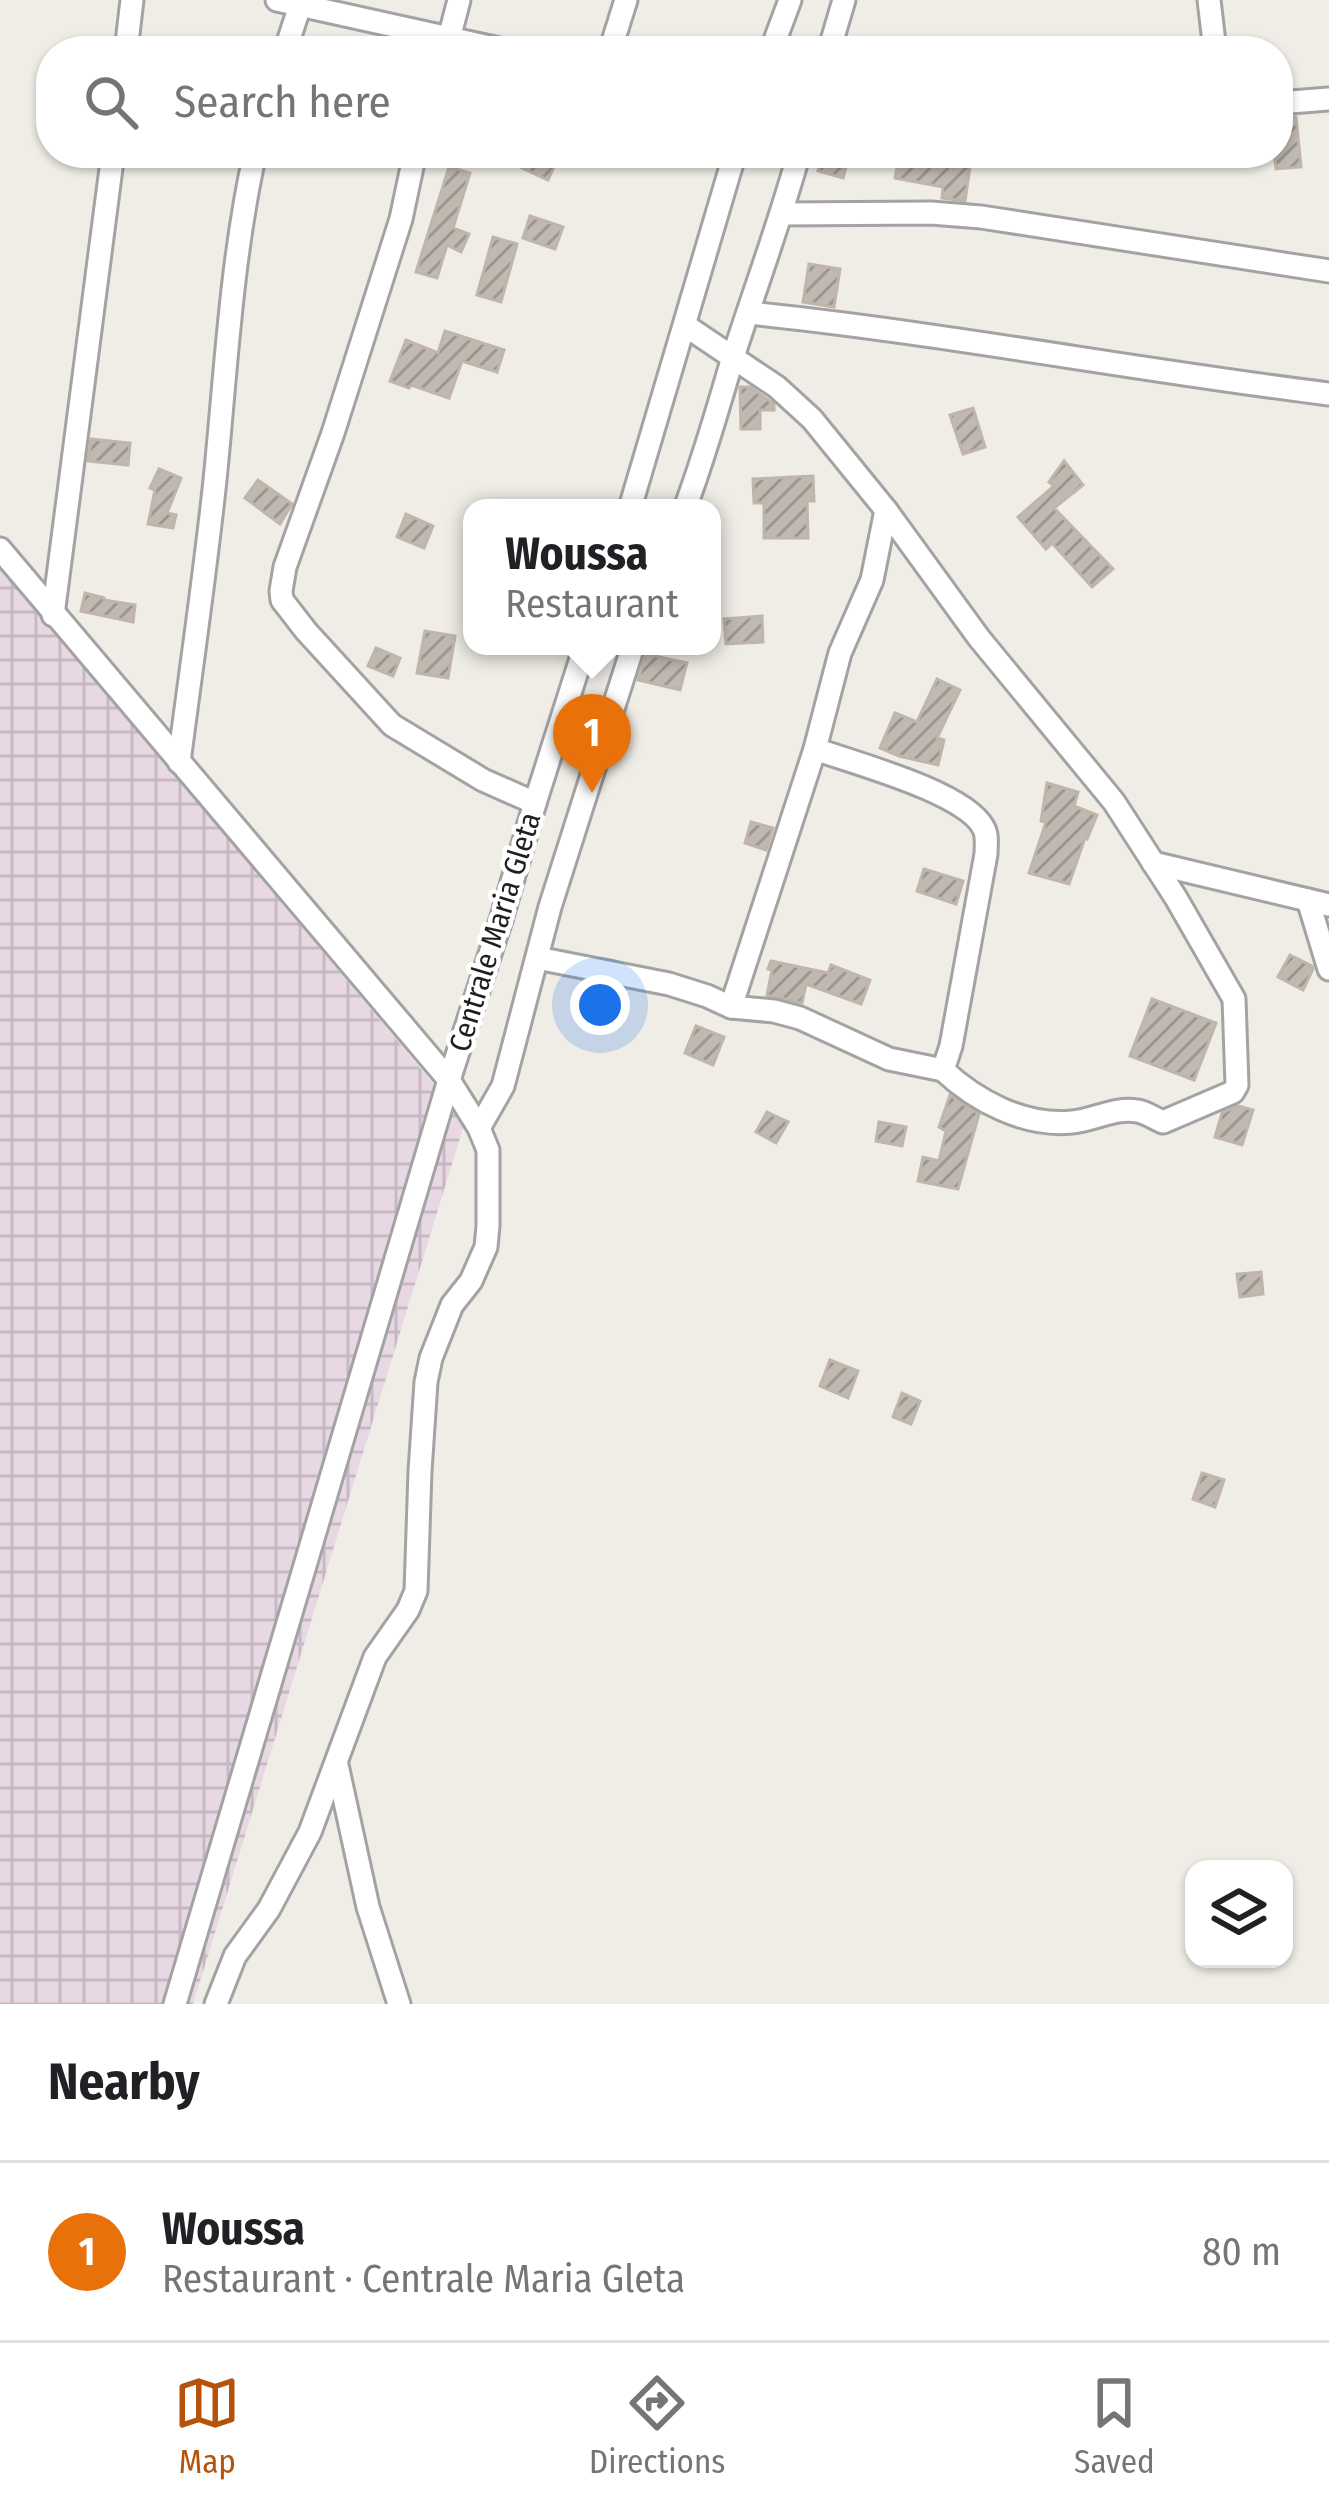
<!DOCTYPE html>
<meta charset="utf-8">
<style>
body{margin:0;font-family:"Fira Sans Condensed",sans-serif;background:#f6f6f6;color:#202124}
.controls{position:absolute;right:36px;bottom:36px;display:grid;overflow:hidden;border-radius:24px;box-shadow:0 3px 9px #0004}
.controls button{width:108px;height:108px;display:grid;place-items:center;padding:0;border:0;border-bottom:3px solid #e0e0e0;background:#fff;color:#202124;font:60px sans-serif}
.you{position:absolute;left:600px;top:1005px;width:42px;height:42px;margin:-30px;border:9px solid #fff;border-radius:50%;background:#1a73e8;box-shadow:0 0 0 18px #1a73e833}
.badge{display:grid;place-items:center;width:78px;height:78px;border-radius:50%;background:#b45309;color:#fff;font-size:39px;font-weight:700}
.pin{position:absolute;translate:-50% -99px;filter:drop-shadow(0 3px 6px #0008)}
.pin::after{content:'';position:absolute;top:63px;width:42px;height:36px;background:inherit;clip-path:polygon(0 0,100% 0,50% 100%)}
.popup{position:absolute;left:463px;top:499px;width:258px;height:156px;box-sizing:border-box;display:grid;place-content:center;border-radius:24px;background:#fff;filter:drop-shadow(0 3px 9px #0005);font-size:39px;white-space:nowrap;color:#757577}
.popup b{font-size:45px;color:#202124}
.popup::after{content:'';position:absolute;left:50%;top:100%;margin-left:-24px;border:24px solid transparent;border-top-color:#fff}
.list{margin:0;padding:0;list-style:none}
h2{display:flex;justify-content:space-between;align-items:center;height:156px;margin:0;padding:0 48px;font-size:51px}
h2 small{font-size:39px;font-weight:400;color:#757577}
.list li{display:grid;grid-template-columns:78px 1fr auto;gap:36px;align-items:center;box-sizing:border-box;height:180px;padding:0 48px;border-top:3px solid #e0e0e0}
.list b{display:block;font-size:45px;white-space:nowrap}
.list p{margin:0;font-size:39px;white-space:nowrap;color:#757577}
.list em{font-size:39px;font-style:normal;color:#757577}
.icon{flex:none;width:66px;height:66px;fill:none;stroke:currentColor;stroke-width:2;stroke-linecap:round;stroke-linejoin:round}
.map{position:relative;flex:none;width:1329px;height:2004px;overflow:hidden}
.search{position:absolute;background:#fff;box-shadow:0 3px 9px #0004;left:36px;right:36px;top:36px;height:132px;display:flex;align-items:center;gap:30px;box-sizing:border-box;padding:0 42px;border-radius:48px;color:#757577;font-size:45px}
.sheet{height:336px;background:#fff}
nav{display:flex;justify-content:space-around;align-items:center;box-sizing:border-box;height:168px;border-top:3px solid #e0e0e0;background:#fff;font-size:33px;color:#757577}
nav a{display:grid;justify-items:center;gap:6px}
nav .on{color:#b45309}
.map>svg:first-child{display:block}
.industrial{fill:url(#industrial-grid)}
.building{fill:url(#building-hatch);stroke:#c0b5a9;stroke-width:3}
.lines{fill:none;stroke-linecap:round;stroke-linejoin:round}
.minor-casing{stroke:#a3a3a3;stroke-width:27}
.minor{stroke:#fff;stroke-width:21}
.labels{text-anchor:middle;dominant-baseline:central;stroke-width:9;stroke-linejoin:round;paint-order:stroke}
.street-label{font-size:30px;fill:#1f1f1f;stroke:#fff}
</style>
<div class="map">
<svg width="1329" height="2004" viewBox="0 0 1329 2004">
<defs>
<pattern id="industrial-grid" width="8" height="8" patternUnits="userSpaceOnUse" patternTransform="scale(3)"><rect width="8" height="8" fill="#e8d8e4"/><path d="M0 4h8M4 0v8" fill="none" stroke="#c7b9c3"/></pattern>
<pattern id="building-hatch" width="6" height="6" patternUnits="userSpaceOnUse" patternTransform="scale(3)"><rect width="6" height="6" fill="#c0b9b2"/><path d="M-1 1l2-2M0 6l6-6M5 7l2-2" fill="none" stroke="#9b9690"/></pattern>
</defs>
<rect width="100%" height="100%" fill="#efede6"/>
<polygon class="industrial" points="0,565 465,1122 193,2004 0,2004"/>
<g class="building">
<polygon points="1296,117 1301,167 1276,169 1274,153 1278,153 1278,118"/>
<polygon points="529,153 543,153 557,160 548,180 522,168"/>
<polygon points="823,153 850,153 843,178 818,171"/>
<polygon points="900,153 972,153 965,201 942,198 943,187 895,178"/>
<polygon points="449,167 470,173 453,228 469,234 461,252 447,245 437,278 416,272"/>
<polygon points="530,216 563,227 555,249 523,238"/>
<polygon points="493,237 517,244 501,302 477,295"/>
<polygon points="809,264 840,269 834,307 803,302"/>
<polygon points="445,331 504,350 497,372 462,361 449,398 411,385 409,388 390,381 406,340 438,353"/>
<polygon points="740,387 750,387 774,404 774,410 760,410 760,429 741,429"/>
<polygon points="973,408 985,447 963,454 950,415"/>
<polygon points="91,439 130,443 128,465 88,461"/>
<polygon points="1064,461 1083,485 1054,508 1113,569 1092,587 1052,543 1046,549 1018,517 1054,486 1049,482"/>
<polygon points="159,469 181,478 167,513 176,515 173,528 148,524 155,490 150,488"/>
<polygon points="813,476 814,501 807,501 808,538 764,538 764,503 754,503 753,479"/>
<polygon points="258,480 292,504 280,524 245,498"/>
<polygon points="406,514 433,526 424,548 397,537"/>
<polygon points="85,593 104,598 104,600 135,605 133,622 81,611"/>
<polygon points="762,616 763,642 726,644 724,619"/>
<polygon points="425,631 455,636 448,678 417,673"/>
<polygon points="376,648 400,658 393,676 368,666"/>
<polygon points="646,654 687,663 680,690 638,680"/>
<polygon points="937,679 960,690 937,738 944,740 938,765 899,756 880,748 895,713 917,722"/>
<polygon points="1047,783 1078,792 1074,806 1097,815 1087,839 1085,838 1069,884 1029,873 1046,822 1041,821"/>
<polygon points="751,822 773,828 766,850 745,843"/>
<polygon points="924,869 963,881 956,904 917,891"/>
<polygon points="1290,955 1312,966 1313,969 1303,990 1278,977"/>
<polygon points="771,961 828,973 831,965 870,980 861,1004 806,984 802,1003 767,995 772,970 768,969"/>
<polygon points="1152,999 1216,1023 1194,1080 1130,1056"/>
<polygon points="696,1026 724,1037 713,1065 685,1053"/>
<polygon points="950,1095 979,1114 958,1189 918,1181 923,1157 939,1161 946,1131 939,1127"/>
<polygon points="1238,1106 1253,1110 1242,1145 1215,1137 1222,1113"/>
<polygon points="767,1112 788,1122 776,1143 756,1132"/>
<polygon points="879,1122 906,1127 902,1146 876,1141"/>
<polygon points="1261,1272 1263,1294 1240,1297 1237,1274"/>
<polygon points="830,1360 858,1371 848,1398 820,1386"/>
<polygon points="902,1393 920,1401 911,1424 893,1417"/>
<polygon points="1202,1473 1224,1480 1215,1507 1193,1499"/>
</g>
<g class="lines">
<defs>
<g id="minor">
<polyline points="277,0 508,51"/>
<polyline points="1209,0 1215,51"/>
<polyline points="446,50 459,0"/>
<polyline points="984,50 987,51"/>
<polyline points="126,51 132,0"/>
<polyline points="285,51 302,0"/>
<polyline points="610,51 626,0"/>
<polyline points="771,51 790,0"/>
<polyline points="829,51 844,0"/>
<polyline points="1278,103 1329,99"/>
<polyline points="415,153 401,219 333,433 285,567 281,591 282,600 306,631 392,725 483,780 535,803"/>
<polyline points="782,214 931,213 981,217 1329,271"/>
<path d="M749 313C943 333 1135 370 1329 394"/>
<path d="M686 326 777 387 812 419 886 510 979 638 1114 802 1176 898 1234 999 1237 1085 1233 1092 1163 1122C1155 1119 1146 1112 1137 1111 1115 1107 1094 1120 1072 1122 1025 1127 976 1101 943 1070"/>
<polyline points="630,508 735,153"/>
<path d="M685 508C704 458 718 408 733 357 755 289 780 222 799 153"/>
<polyline points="0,549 449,1080 479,1128 488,1150 488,1226 486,1247 471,1281 452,1305 431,1358 426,1382 420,1471 416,1591 408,1610 375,1657 310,1832 269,1909 235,1956 216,2004"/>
<polyline points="53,615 113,153"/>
<path d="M179 762C191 669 205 575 215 480 226 371 231 261 255 153"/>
<polyline points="1153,863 1329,905"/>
<polyline points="1308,900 1329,969"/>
<path d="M537 958 669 984 707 996 731 1007 774 1011 800 1018 889 1059 943 1070 951 1046 986 854C986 844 988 835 983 827 964 792 854 763 815 749"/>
<polyline points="731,1007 815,749 840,653 872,580 886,510"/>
<polyline points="479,1128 503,1086 550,907 633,646"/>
<polyline points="337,1765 368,1907 399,2004"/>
<polyline points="175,2004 449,1080 501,920 535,803 585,646"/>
</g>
</defs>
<use href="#minor" class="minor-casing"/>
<use href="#minor" class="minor"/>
</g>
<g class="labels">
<g class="street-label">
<text transform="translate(495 932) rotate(-73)">Centrale Maria Gleta</text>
</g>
</g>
</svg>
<div class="controls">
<button><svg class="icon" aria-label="layers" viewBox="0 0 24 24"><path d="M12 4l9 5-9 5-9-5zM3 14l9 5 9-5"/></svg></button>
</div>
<div class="you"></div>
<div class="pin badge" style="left:592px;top:793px;background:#e8710a">1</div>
<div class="popup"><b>Woussa</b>Restaurant</div>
<div class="search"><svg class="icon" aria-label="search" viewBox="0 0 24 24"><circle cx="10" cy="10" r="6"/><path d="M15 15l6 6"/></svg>Search here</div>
</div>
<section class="sheet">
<h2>Nearby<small></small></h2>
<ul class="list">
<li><span class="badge" style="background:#e8710a">1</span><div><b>Woussa</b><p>Restaurant · Centrale Maria Gleta</p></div><em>80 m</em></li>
</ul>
</section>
<nav>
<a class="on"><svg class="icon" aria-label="map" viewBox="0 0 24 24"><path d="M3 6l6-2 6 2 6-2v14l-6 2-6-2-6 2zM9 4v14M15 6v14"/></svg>Map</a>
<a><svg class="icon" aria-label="directions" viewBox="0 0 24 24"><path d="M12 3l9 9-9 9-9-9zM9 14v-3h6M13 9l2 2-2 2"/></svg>Directions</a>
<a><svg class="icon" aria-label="saved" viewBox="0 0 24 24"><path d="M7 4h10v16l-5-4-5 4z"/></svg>Saved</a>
</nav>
